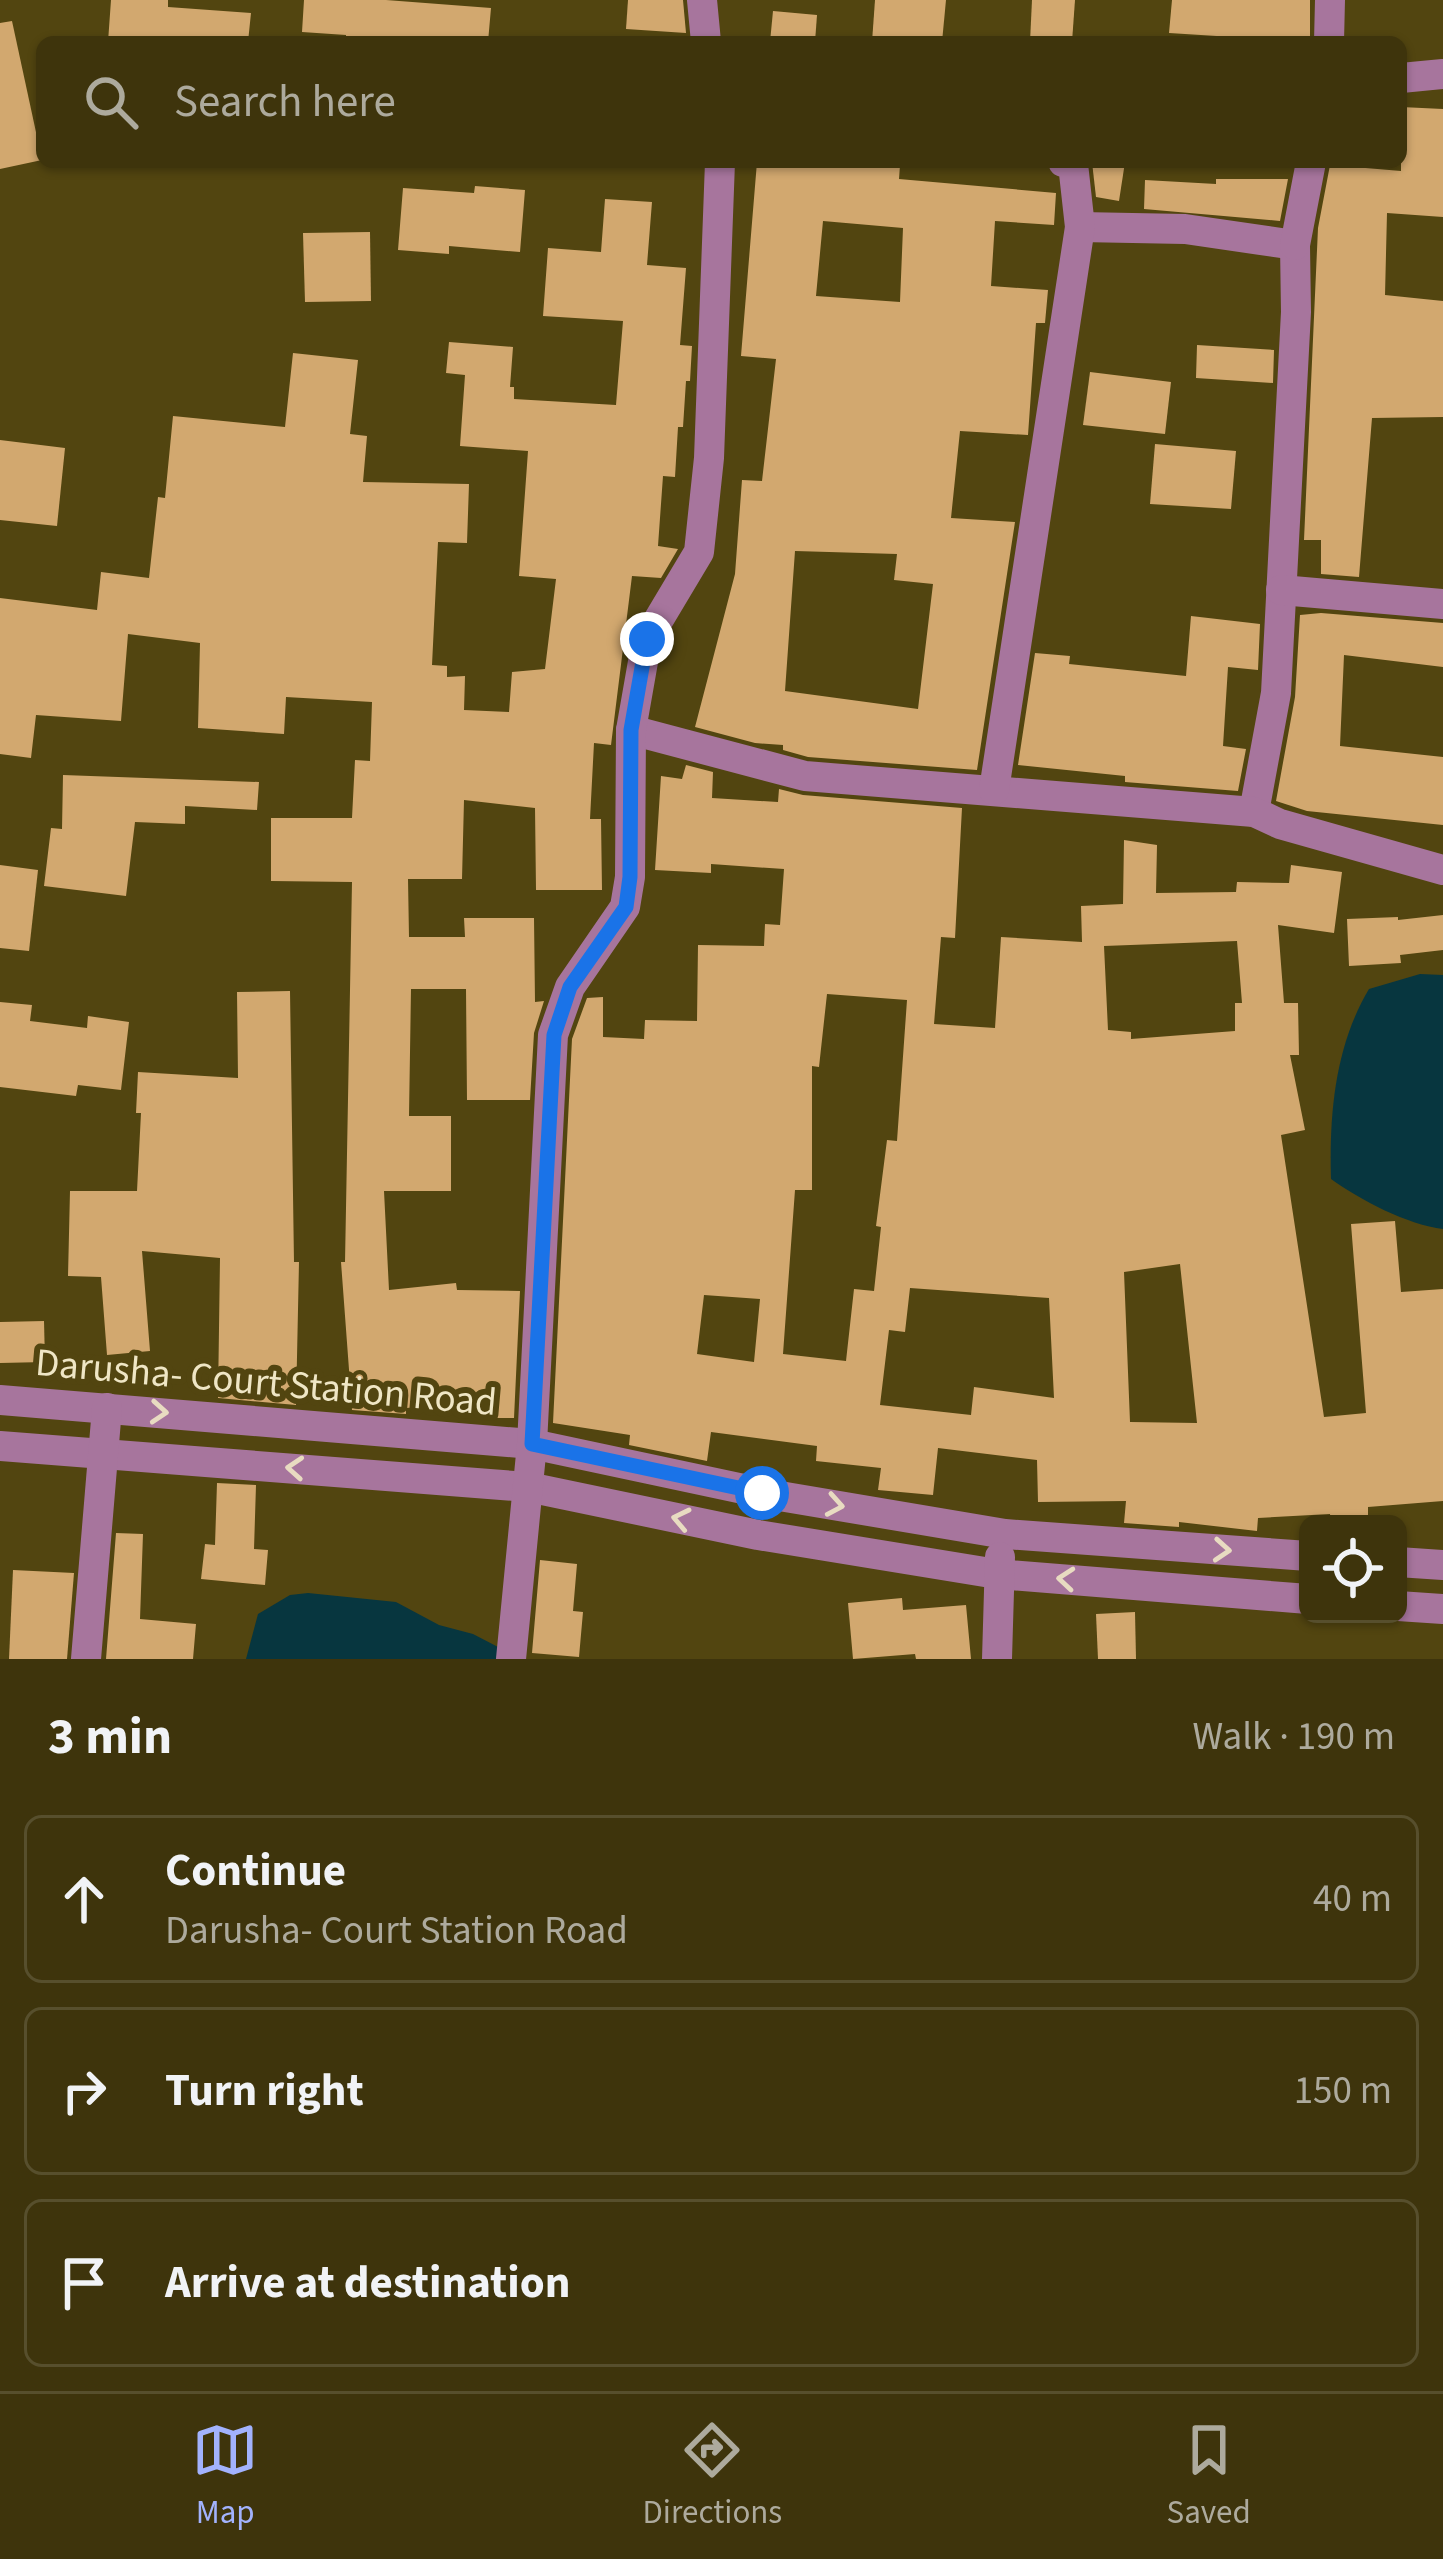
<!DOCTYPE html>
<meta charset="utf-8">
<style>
body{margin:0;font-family:"Source Sans 3",sans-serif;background:#453c15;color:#f1f3f6}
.controls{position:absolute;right:36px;bottom:36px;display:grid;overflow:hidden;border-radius:18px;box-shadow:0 3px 9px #0004}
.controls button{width:108px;height:108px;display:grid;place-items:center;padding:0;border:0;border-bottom:3px solid #574f2d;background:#3e340c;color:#f1f3f6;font:60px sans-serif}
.stop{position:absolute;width:36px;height:36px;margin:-27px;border:9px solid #1a73e8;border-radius:50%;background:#fff}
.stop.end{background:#1a73e8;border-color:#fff;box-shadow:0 3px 12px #0008}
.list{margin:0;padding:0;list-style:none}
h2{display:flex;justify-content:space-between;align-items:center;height:156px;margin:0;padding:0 48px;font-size:51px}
h2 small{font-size:39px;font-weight:400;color:#adaa9d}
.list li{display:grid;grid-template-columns:78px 1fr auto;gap:36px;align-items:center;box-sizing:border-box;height:168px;margin:0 24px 24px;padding:0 24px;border:3px solid #574f2d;border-radius:18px}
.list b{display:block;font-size:45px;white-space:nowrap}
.list p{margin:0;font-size:39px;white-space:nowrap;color:#adaa9d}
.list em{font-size:39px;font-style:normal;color:#adaa9d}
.icon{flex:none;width:66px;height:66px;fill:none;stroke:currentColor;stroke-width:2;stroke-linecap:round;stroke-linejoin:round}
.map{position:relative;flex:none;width:1443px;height:1659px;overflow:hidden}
.search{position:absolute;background:#3e340c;box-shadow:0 3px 9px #0004;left:36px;right:36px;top:36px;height:132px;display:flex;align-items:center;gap:30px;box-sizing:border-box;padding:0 42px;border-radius:18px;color:#adaa9d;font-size:45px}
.sheet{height:732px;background:#3e340c}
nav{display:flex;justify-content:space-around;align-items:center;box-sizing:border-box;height:168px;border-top:3px solid #574f2d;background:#3e340c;font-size:33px;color:#adaa9d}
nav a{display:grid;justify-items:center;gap:6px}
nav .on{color:#a2b2fd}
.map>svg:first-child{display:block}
.water{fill:#07363f}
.building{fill:#d2a86f;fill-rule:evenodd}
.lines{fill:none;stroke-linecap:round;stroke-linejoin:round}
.minor{stroke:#a7759d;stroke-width:30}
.oneway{stroke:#e8dbc1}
.route{stroke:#1a73e8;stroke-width:15}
.labels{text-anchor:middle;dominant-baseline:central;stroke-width:12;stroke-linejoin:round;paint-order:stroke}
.street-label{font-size:39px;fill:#efe6c5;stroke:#524510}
</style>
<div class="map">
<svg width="1443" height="1659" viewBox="0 0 1443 1659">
<rect width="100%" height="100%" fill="#524510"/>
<g class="water">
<path d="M1420 974 1443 975V1229C1408 1225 1360 1200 1331 1179 1329 1114 1335 1046 1369 989Z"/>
<polygon points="308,1593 396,1602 439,1625 473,1634 500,1648 500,1659 246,1659 258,1614 290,1595"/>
</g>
<g class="building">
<polygon points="111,0 168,0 168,7 251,13 248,42 108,42"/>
<polygon points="304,0 386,0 491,8 488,42 346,42 346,35 302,32"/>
<polygon points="628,0 683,0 686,33 626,29"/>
<polygon points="875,0 946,0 942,42 872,42"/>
<polygon points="1032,0 1075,0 1072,42 1030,42"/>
<polygon points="1172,0 1310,0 1310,42 1169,33"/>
<polygon points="773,11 817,15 815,42 770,42"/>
<polygon points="12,21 42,160 0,169 0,23"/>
<polygon points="1401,107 1443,109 1443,217 1387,213 1385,295 1443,301 1443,417 1372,418 1359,577 1321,574 1321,540 1304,540 1318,228 1330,165 1401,171"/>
<path d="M757 162 900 165 899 179 1056 193 1054 225 995 221 991 286 1048 290 1045 323H1036L1028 435 960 431 951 518 1015 522 977 770 808 757 783 750V745L755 743 695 727 735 574 742 480 762 481 776 359 741 356ZM823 221 903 228 900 302 816 296ZM795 551 897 554 894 580 933 584 918 709 785 691Z"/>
<polygon points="1092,162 1125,162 1119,201 1096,197"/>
<polygon points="1216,179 1288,179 1280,221 1144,209 1145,180 1216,184"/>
<polygon points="475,186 525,190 520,252 449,246 449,254 398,250 403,188 474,193"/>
<polygon points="605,199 652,202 647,265 686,268 680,345 692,346 690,381 686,381 683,427 678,427 675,477 663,476 658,546 678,549 661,578 632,576 611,745 594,743 590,819 601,819 602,890 536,890 535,808 464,800 462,879 408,879 409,937 465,937 464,918 534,918 535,1002 544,1001 534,1033 530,1100 467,1100 466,989 411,989 409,1116 451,1116 451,1191 384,1191 389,1290 456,1283 457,1290 520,1291 514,1418 485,1418 485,1402 406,1408 406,1414 352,1410 341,1262 345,1262 352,882 271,881 271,818 352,818 355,760 370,761 372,702 286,697 284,734 198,728 200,643 128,634 121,721 36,715 31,758 0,754 0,598 97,610 101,572 149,578 158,497 165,498 173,416 285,427 293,353 358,360 350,434 367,436 363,482 469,484 467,543 438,542 432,665 447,666 447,677 465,676 464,710 509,712 512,672 545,669 556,579 519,576 528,451 460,446 465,375 446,373 449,342 513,347 510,387 514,387 514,399 616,405 623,321 543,316 548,248 601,252"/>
<polygon points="370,232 371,301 305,302 303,233"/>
<polygon points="1197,345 1274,350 1273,383 1196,378"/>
<polygon points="1090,372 1171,382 1165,434 1083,425"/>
<polygon points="0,440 65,448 57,526 0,520"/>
<polygon points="1155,444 1236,451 1231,509 1150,504"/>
<polygon points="1321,613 1443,623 1443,667 1344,655 1340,746 1443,757 1443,825 1307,811 1276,801 1295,697 1300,615"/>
<polygon points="1191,616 1260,624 1258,670 1228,667 1223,746 1246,749 1238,791 1125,782 1125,776 1018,765 1035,653 1070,656 1069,664 1186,676"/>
<path d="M686 765 713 772 712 798 778 802 779 789 803 795 962 808 955 938 941 937 934 1024 995 1028 1001 937 1082 942 1081 906 1123 904 1124 840 1157 845 1156 893 1236 892 1237 882 1289 883 1291 865 1342 872 1334 933 1278 925 1284 1003H1298L1299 1055H1290L1305 1130 1281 1135 1324 1417 1366 1413 1351 1224 1395 1221 1401 1292 1443 1289V1501L1368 1507V1520L1331 1522 1330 1514 1258 1518 1257 1531 1179 1522V1527L1124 1523 1126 1501 1038 1502 1037 1460 938 1448 933 1495 878 1490 881 1468 816 1461 817 1446 711 1432 707 1461 629 1445 630 1435 553 1423 572 1039 587 998 603 997V1037L644 1039 645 1020 697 1021 698 945 764 946 765 924 780 925 784 869 711 864V873L655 870 661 776 682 779ZM1237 941 1242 1003H1235V1031L1131 1039V1032L1108 1030 1104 946ZM827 994 907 1000 897 1141 887 1140 876 1226 881 1227 874 1291 854 1289 846 1361 783 1354 795 1190H812V1066L819 1067ZM1180 1264 1197 1423 1130 1422 1124 1272ZM910 1288 1049 1298 1054 1398 974 1387 971 1415 880 1405 889 1330 905 1332ZM704 1295 760 1299 754 1362 697 1354Z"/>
<polygon points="63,775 259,782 257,810 185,806 185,824 135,822 126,896 44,886 51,828 62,829"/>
<polygon points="0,865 38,870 29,951 0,948"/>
<polygon points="1443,915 1443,950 1400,955 1401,963 1349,966 1347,919 1398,917 1398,920"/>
<polygon points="290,991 294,1262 299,1262 296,1405 218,1398 220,1258 142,1251 150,1351 107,1355 101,1277 68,1276 70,1191 137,1191 141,1113 136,1113 138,1072 238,1078 237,992"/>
<polygon points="0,1002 32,1005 30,1021 87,1028 88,1016 129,1022 121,1090 78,1085 76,1096 0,1087"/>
<polygon points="44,1321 45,1362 0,1363 0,1322"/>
<polygon points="217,1483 256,1485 254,1549 268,1550 265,1585 201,1579 205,1544 215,1545"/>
<polygon points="116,1533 143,1534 140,1619 196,1624 193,1659 106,1659"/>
<polygon points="540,1560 577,1564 573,1611 583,1612 579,1657 532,1653"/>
<polygon points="13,1570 74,1573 67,1659 9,1659"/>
<polygon points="902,1598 903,1610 966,1605 971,1659 916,1659 915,1654 853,1659 848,1603"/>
<polygon points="1135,1612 1136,1659 1098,1659 1096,1614"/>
</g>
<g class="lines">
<g class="minor">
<polyline points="702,0 706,42"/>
<polyline points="1329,42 1330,0"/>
<polyline points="1401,78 1443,74"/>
<polyline points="1080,227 1185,229 1295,245 1296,312 1276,693 1254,812"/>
<polyline points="1295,245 1311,162"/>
<polyline points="1281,590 1443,604"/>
<polyline points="631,730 805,776 1254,812 1280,824 1443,870"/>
<polyline points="994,790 1080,227 1073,164 1063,162"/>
<polyline points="0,1400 532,1444 762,1493 1005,1534 1308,1556"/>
<polyline points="0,1446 528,1487 758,1535 997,1574 1308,1599"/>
<polyline points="1398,1562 1443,1565"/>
<polyline points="1398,1606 1443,1609"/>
<polyline points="86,1659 107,1408"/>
<polyline points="511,1659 532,1444 553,1035 570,987 625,907 630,877 631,730 647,639 699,552 709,458 720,162"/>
<polyline points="997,1659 1000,1557"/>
</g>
</g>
<defs><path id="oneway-chevron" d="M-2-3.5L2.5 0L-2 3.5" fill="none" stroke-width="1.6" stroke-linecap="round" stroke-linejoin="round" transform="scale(3)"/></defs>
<g class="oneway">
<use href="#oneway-chevron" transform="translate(159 1412) rotate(4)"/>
<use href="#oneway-chevron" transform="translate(295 1468) rotate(-176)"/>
<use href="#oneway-chevron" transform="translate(835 1505) rotate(10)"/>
<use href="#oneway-chevron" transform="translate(681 1519) rotate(-168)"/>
<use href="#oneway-chevron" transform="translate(1222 1550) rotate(4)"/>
<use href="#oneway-chevron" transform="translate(1066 1579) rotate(-175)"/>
</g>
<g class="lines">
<polyline class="route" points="647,639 631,730 630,877 626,907 570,987 554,1035 532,1444 762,1493"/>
</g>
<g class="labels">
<g class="street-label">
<text transform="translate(266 1383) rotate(5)">Darusha- Court Station Road</text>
</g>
</g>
</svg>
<div class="controls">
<button><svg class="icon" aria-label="locate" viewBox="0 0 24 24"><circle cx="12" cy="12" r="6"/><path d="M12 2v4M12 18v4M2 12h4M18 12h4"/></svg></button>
</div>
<div class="stop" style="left:762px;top:1493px"></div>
<div class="stop end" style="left:647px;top:639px"></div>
<div class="search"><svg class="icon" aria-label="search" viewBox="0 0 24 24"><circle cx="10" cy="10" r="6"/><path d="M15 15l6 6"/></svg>Search here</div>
</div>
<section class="sheet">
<h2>3 min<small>Walk · 190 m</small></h2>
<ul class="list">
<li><svg class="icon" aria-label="ahead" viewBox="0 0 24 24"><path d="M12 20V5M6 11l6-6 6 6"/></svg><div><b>Continue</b><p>Darusha- Court Station Road</p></div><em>40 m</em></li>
<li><svg class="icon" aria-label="right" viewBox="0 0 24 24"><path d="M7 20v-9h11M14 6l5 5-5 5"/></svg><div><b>Turn right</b></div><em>150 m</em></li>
<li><svg class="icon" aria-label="arrive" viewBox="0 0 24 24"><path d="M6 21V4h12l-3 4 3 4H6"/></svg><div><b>Arrive at destination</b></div></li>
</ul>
</section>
<nav>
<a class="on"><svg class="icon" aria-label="map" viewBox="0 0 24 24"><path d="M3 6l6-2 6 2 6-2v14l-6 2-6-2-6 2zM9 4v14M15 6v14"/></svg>Map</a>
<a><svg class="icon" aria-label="directions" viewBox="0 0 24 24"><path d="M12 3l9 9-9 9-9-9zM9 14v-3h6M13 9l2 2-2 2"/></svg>Directions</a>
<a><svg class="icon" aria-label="saved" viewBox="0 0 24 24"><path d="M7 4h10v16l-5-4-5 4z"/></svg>Saved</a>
</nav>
